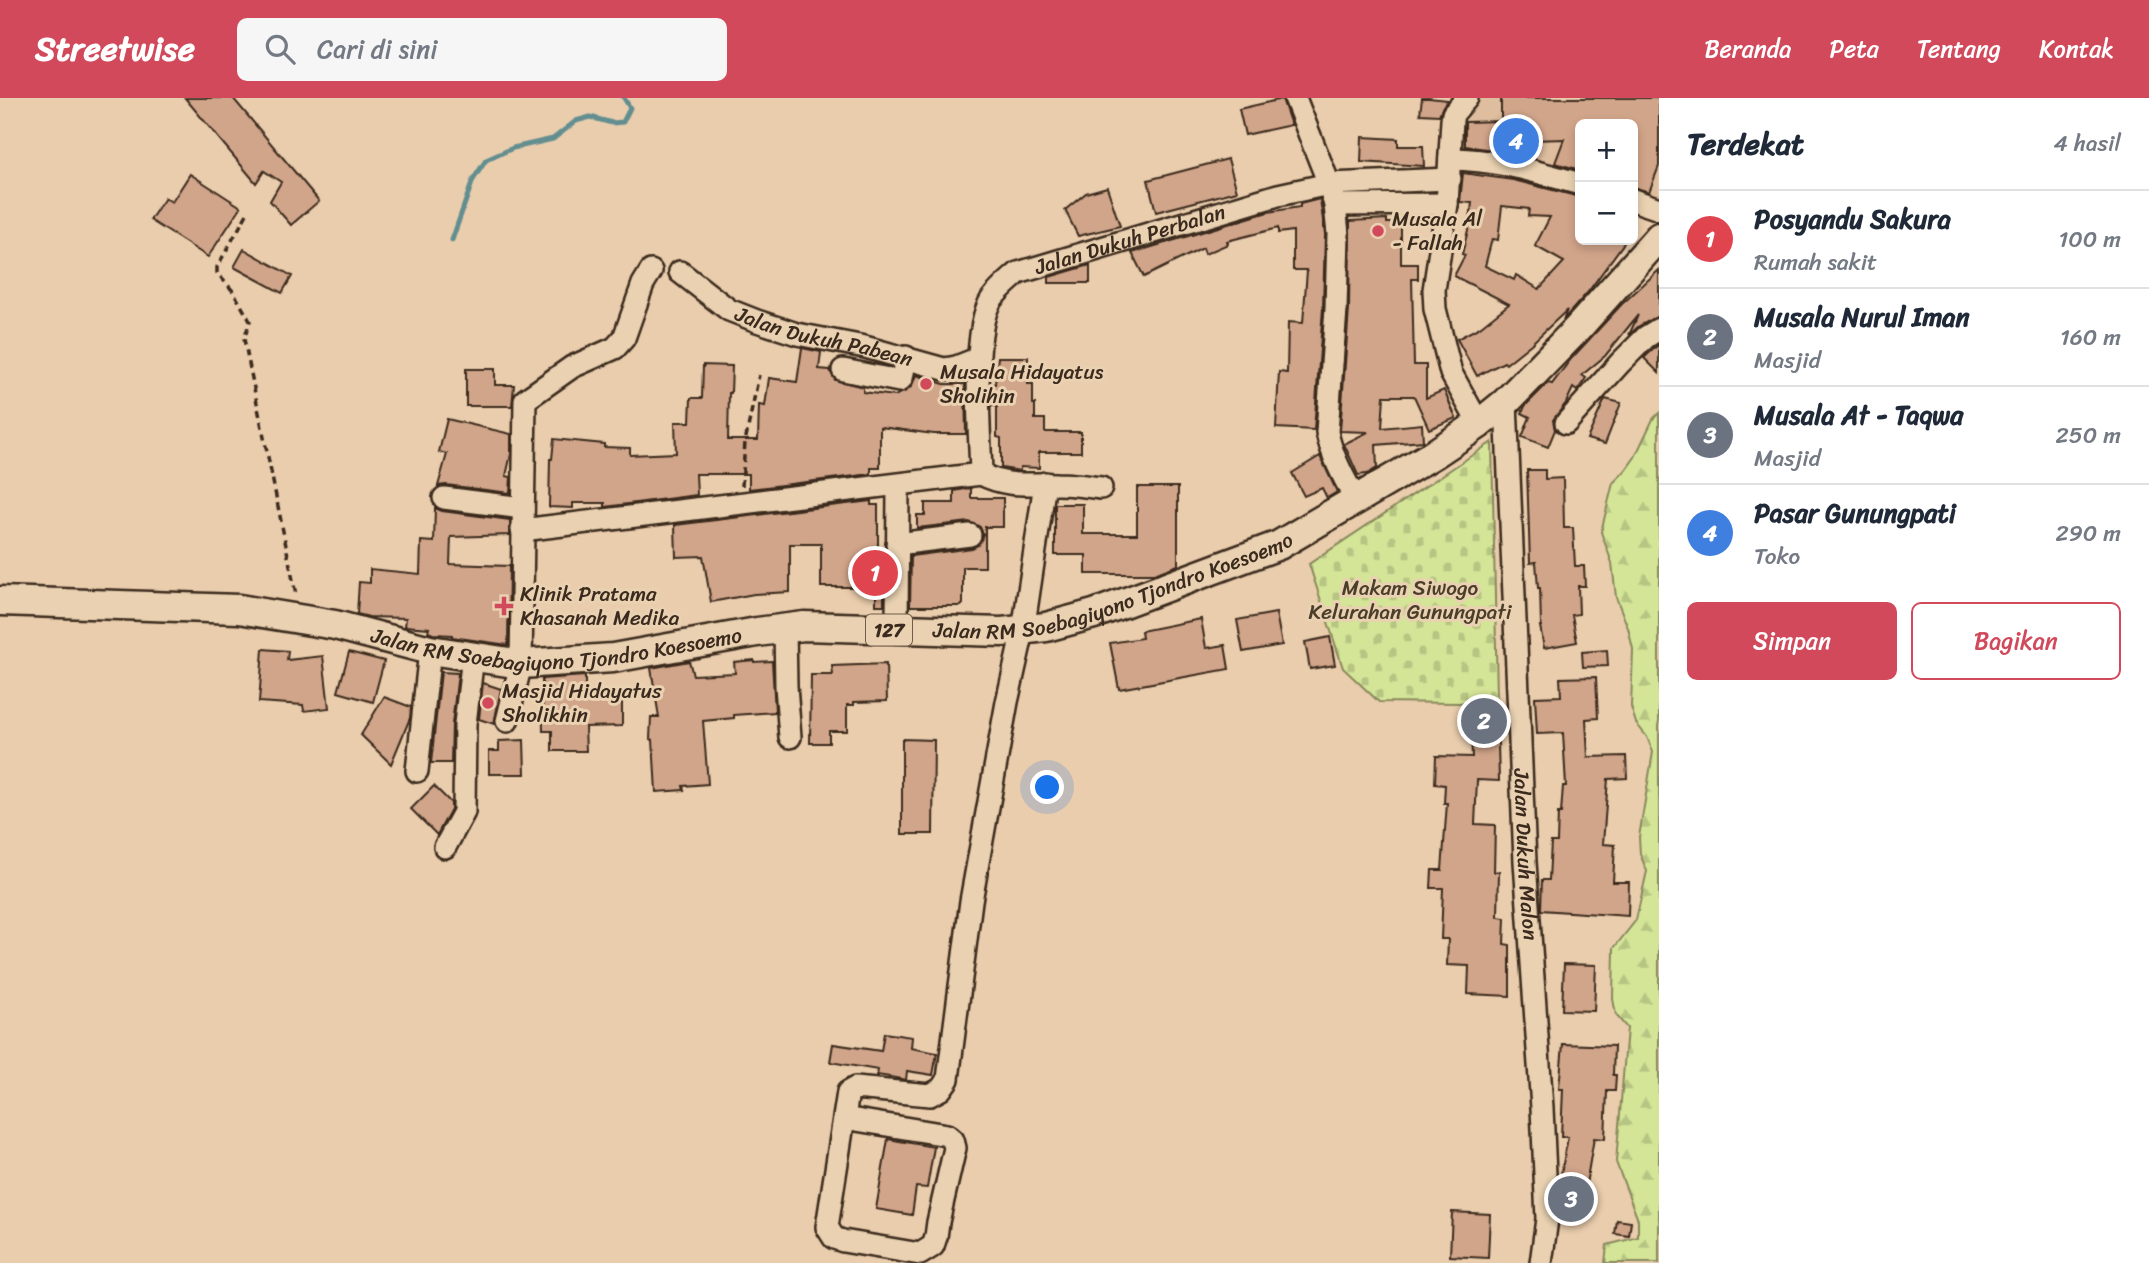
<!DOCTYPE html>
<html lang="id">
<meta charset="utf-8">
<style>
body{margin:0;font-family:Sriracha,sans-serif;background:#f6f6f7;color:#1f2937}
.controls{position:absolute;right:21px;top:21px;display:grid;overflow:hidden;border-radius:10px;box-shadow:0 4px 10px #0003}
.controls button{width:63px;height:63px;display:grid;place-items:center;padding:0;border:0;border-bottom:2px solid #e0e1e3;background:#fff;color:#1f2937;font:35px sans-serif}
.you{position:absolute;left:1048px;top:690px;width:24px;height:24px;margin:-18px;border:5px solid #fff;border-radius:50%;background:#1a73e8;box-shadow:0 0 0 10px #1a73e833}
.badge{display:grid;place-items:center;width:46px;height:46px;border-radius:50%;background:#d1495b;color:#fff;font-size:23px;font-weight:700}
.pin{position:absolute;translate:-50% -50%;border:4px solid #fff;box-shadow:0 2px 7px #0006}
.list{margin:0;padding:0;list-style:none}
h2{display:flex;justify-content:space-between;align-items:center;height:91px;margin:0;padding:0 28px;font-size:30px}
h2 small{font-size:23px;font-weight:400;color:#747a83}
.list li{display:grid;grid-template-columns:46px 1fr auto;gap:21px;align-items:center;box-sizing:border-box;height:98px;padding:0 28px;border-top:2px solid #e0e1e3}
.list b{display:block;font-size:26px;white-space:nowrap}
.list p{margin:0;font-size:23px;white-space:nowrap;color:#747a83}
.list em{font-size:23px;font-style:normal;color:#747a83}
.actions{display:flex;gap:14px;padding:21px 28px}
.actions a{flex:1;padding:16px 0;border:2px solid #d1495b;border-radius:10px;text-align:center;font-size:24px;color:#d1495b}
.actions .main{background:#d1495b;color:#fff}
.icon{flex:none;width:38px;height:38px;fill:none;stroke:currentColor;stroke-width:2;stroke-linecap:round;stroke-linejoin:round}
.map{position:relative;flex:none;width:1659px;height:1165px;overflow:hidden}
header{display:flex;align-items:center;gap:42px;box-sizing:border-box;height:98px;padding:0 35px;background:#d1495b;color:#fff}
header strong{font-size:33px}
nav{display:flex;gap:38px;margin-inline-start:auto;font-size:24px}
.search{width:490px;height:63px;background:#f6f6f7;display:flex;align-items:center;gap:18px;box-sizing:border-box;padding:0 24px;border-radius:10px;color:#747a83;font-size:26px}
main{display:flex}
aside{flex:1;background:#fff}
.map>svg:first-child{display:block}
.built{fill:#dfbe9f}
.forest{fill:url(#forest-firs);stroke:#88885b;stroke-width:2}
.cemetery{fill:url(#cemetery-stones);stroke:#88885b;stroke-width:2}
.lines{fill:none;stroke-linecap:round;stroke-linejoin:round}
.stream{stroke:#648e90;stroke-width:5}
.building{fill:#d1a58a;stroke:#3b2a1e;stroke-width:2;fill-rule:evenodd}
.minor-casing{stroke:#3b2a1e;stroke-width:26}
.major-casing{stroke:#3b2a1e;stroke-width:33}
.path{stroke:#3b2a1e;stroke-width:3.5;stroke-dasharray:7 5;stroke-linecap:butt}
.minor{stroke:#e9d1b1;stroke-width:21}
.major{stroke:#e9d1b1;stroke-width:28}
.poi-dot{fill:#d1495b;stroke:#e9d1b1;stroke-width:2.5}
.labels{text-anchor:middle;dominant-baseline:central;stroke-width:6;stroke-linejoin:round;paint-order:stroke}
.shield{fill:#e9d1b1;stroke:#6f5c4a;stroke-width:2}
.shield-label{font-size:19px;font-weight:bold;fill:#3b2a1e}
.poi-label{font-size:21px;fill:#3b2a1e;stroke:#e9d1b1;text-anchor:start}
.street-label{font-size:21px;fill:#3b2a1e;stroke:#e9d1b1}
.park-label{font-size:21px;fill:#4a3d2a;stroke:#e9d1b1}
</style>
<header>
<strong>Streetwise</strong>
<div class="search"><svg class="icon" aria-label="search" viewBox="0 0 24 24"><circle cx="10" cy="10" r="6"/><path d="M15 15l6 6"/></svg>Cari di sini</div>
<nav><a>Beranda</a><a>Peta</a><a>Tentang</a><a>Kontak</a></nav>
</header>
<main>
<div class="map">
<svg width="1659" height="1165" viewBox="0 0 1659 1165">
<defs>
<pattern id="forest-firs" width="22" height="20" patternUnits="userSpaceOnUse" patternTransform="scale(1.75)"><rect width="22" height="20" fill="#d4e598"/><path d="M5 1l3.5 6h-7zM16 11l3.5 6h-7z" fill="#b7c583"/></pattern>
<pattern id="cemetery-stones" width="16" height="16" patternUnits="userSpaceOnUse" patternTransform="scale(1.75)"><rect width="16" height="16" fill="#d4e598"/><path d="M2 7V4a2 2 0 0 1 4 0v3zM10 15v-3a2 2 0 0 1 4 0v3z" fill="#b7c583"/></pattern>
</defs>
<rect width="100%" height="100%" fill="#eacdad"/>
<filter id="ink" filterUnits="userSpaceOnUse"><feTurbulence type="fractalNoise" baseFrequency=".0143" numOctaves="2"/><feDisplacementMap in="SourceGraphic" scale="14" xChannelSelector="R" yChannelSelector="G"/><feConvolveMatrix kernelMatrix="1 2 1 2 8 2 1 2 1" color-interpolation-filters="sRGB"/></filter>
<g filter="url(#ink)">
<polygon class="built" points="1471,0 1659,0 1659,106 1633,104 1633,26 1580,26 1580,86 1452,59 1454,22"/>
<polygon class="forest" points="1659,315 1659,1165 1605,1165 1607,1147 1638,1139 1638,1122 1616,1064 1627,930 1616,917 1613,901 1614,850 1636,822 1647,773 1640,756 1639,739 1653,654 1647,639 1636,625 1631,609 1633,551 1628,530 1616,499 1612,465 1601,434 1613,385 1625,373 1635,359 1653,321"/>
<polygon class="cemetery" points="1492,344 1497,601 1459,605 1379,604 1343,570 1309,466"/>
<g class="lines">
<polyline class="stream" points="452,142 473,82 486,62 513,50 553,41 576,23 590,19 612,25 623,24 630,10 624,0"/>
</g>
<g class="building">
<polygon points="185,0 233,0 319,103 291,127 270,103 281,84 264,73 256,85"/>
<polygon points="1422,0 1429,0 1448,2 1443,8 1439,17 1420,16"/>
<polygon points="1501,0 1659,0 1659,68 1649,94 1633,89 1633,26 1580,26 1580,72 1555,65 1564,41 1500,43 1500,53 1465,48 1465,24 1501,23"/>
<polygon points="1282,1 1291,27 1245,37 1239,11"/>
<polygon points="1362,39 1398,41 1398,48 1423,48 1424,68 1361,64"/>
<polygon points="1228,61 1237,93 1156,114 1148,82"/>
<path d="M1463 75 1513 82 1580 99V142H1626L1588 194 1563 222 1567 212 1531 246 1506 266 1504 264 1477 278 1457 241 1480 229 1509 206 1454 178 1465 157 1462 156 1469 128 1472 105 1460 104ZM1502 108 1529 111 1528 118 1550 119 1535 148 1564 164 1539 191 1516 177 1514 182 1485 168 1492 141 1498 142Z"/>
<polygon points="190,76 241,109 208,159 150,122 165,100 172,104"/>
<polygon points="1107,89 1120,128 1078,138 1065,112 1086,95"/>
<polygon points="1320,101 1325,136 1323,210 1314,332 1276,330 1279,274 1287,275 1288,224 1303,225 1307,172 1293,172 1293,133 1278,135 1278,130 1227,143 1228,146 1205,156 1203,150 1144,179 1132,155 1268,114 1300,109 1300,106"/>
<polygon points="1387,121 1387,125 1401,125 1401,166 1418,166 1418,181 1412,181 1414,267 1426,267 1426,300 1444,292 1456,320 1429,331 1414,298 1384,298 1382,330 1422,326 1423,343 1376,347 1377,370 1367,376 1358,377 1344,346 1368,334 1340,333 1349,211 1350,123"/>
<polygon points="244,151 292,178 282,195 234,169"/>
<polygon points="1090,167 1090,185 1049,185 1049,179"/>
<polygon points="1659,172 1659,218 1639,228 1629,237 1638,217 1605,258 1582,277 1586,280 1577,293 1573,290 1566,305 1553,322 1555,332 1548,349 1522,339 1530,319 1522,315 1525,308 1548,285 1552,286 1571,261 1622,206"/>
<polygon points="1659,246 1659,275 1644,260"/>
<polygon points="802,250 821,254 819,271 830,272 835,282 863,289 863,294 895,298 911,289 916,277 944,286 965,286 966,336 934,336 880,329 880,370 871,370 871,376 749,391 749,376 696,376 697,397 605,409 605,405 573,405 573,410 549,409 550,361 552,361 554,341 604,346 604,349 630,350 630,357 676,355 675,324 690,324 691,300 702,300 703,267 732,268 731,295 729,295 728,342 758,342 759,307 765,308 769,280 797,284"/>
<polygon points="998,259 1028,259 1028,286 1033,286 1033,306 1035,306 1035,321 1045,321 1045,334 1081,334 1081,354 1039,354 1039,370 1020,369 1020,373 1001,370 1001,340 997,339 997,308 992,308 991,286 995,286"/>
<polygon points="466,271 495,271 495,287 514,287 512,308 466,308"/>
<polygon points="1605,301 1621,305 1605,346 1587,341"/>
<polygon points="447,321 511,336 511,356 506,378 511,379 510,395 446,387 438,388 447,356 439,354"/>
<polygon points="1320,358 1337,394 1327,400 1322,390 1304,398 1292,375"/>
<polygon points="1527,372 1545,372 1545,381 1563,380 1564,430 1573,430 1575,468 1584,468 1585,488 1578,488 1579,516 1572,517 1577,544 1544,550 1540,528 1541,528 1540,490 1538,490 1536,464 1530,465"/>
<polygon points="1137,389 1178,389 1178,467 1154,476 1086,476 1086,457 1055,457 1055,406 1083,406 1083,436 1137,436"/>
<polygon points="971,390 971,400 1003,400 1003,429 985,429 985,469 963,469 963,506 961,508 910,508 911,458 972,450 978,447 983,436 980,429 969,424 917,430 917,417 925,417 925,405 954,405 954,393"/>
<polygon points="871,403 871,407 878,407 878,453 884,453 884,507 876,507 876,492 859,492 859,489 821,489 821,446 790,446 790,494 754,496 711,504 703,458 676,459 675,427"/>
<polygon points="435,410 442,413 510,422 510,437 451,439 450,466 509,468 508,547 452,539 452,537 433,536 428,534 429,530 405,528 406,520 369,519 357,516 359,484 370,485 370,471 420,476 421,443 434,444"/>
<polygon points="1276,515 1282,547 1243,554 1237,522"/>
<polygon points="1201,521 1206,550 1225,547 1229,571 1119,591 1110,545 1142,540 1141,533"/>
<polygon points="1330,539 1335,567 1310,571 1305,544"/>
<polygon points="263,551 288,553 287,562 323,558 329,610 304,613 303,607 259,604"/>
<polygon points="1607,552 1608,568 1583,569 1582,554"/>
<polygon points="349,554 384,563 373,604 338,594"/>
<polygon points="754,562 754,564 772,563 775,614 734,617 734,620 703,623 708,686 683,688 684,692 656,694 653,642 650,641 651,619 659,619 651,570 689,563 693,577 735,575 734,564"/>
<polygon points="886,566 887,603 854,604 854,607 847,607 847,633 829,633 829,645 810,645 811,577 833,577 832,568"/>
<polygon points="441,574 458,575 452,626 451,665 431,665"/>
<polygon points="585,578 585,599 622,599 622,628 585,629 586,653 552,653 552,633 543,633 542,581"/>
<polygon points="1596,579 1598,620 1586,621 1588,659 1626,658 1627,680 1608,681 1603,746 1615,747 1613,784 1629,784 1628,818 1541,812 1542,782 1549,782 1551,744 1557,744 1558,715 1561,715 1563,688 1566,688 1563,635 1537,636 1535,599 1561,598 1560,580"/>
<polygon points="483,585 501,591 494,626 479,621"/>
<polygon points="384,599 411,609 410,620 391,666 361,637"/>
<polygon points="1497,608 1499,683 1477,682 1475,726 1495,727 1494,774 1499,774 1498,819 1505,820 1504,846 1510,847 1510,898 1468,896 1469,868 1447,867 1448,841 1441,841 1443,790 1431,790 1432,772 1442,772 1447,705 1444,705 1445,687 1435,686 1436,658 1472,659 1470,609"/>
<polygon points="902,641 934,642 933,736 902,736"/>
<polygon points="524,642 525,676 489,676 489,653 499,653 499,643"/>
<polygon points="434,688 451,705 451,711 437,737 411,711"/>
<polygon points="1564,866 1596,867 1594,913 1562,912"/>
<polygon points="884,935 912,939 911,950 937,955 933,977 907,973 906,982 902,981 877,977 878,972 830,964 833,946 881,953"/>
<polygon points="1563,946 1614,948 1613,977 1616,977 1615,993 1607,993 1605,1041 1594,1040 1585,1092 1591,1093 1587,1116 1560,1111 1559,1087 1568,1039 1561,1039 1563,991 1559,991"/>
<polygon points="888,1041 934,1049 927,1090 916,1089 912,1117 876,1111"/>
<polygon points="1452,1114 1490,1116 1488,1160 1450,1158"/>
<polygon points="1617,1122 1631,1124 1629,1138 1615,1136"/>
</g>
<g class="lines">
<defs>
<g id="minor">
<path d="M1295 0 1329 86 1335 107 1338 136 1336 211 1327 334C1332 359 1344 380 1356 402"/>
<polyline points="1467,0 1453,16 1452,22 1447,106 1434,192 1435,211 1451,275 1479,326"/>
<path d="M1450 61C1495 61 1537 74 1580 86"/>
<polyline points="1633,102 1659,111"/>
<polyline points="1335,107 1447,106"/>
<path id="s1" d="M680 174 729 212 757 223 797 236 865 249 944 271 956 269 979 260"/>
<polyline points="843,272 899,283 902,280 906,259"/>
<path id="s2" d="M1506 304 1525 764 1542 1010 1547 1121 1541 1165"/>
<polyline points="1566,325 1620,265 1646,239 1659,231"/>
<path id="s3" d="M981 376C980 335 971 235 991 202 998 192 1009 183 1018 175L1278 97 1329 86 1450 81"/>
<path d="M981 376C1008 390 1028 385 1057 386 1071 386 1086 388 1101 390"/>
<polyline points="444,400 523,410"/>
<polyline points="522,432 981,376"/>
<polyline points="897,446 970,437"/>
<polyline points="785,530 786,588 790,639"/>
<polyline points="897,532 898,387"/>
<polyline points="507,623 521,566 525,302 572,269 615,250 624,240 643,186 651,173"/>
<polyline points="417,673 430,552"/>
<polyline points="445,749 464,714 465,626 473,558"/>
<polyline points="844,1020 947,1037 953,1042 955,1050 938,1124 936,1139 933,1148 920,1156 843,1143 834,1140 827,1129 848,994 855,990 930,997 941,991 948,981 971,803 1007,604 1023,533 1045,385"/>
</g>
<g id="major">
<path id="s4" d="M0 503 239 511 335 527 430 552 521 566 613 560 757 534 804 528 1002 534 1046 529 1094 516 1279 447 1434 356 1479 326 1506 304 1578 230 1659 139"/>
</g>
</defs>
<use href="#minor" class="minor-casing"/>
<use href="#major" class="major-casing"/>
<g class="path">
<polyline points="247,116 217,169 217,175 233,193 250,223 244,241 296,497"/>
<polyline points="742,388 745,344 759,277"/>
</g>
<use href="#minor" class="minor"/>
<use href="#major" class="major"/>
</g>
</g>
<g class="poi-dot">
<circle cx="1378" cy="133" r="7"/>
<circle cx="926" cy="286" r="7"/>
<path d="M500.5 497.5h7v7h7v7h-7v7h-7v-7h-7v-7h7z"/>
<circle cx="488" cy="605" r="7"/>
</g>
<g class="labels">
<rect class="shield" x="866" y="516.5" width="46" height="31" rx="5"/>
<g class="shield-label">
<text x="889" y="532">127</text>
</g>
<g class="poi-label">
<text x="1392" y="121">Musala Al<tspan x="1392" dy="24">- Fallah</tspan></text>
<text x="940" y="274">Musala Hidayatus<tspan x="940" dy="24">Sholihin</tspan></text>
<text x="520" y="496">Klinik Pratama<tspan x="520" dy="24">Khasanah Medika</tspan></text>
<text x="502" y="593">Masjid Hidayatus<tspan x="502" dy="24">Sholikhin</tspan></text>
</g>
<g class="street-label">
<text stroke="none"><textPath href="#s3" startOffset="331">Jalan Dukuh Perbalan</textPath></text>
<text stroke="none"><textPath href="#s1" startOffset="161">Jalan Dukuh Pabean</textPath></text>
<text stroke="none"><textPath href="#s4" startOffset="1129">Jalan RM Soebagiyono Tjondro Koesoemo</textPath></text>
<text stroke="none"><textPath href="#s4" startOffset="562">Jalan RM Soebagiyono Tjondro Koesoemo</textPath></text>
<text stroke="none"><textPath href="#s2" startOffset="453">Jalan Dukuh Malon</textPath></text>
</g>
<g class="park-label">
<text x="1410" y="490">Makam Siwogo<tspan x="1410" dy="24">Kelurahan Gunungpati</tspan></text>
</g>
</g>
</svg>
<div class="controls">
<button>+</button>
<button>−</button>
</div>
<div class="you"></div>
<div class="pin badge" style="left:875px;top:475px;background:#e0444e">1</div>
<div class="pin badge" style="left:1484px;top:623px;background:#6b7280">2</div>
<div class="pin badge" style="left:1571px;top:1101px;background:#6b7280">3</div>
<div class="pin badge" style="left:1516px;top:43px;background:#3f7fe0">4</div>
</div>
<aside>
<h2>Terdekat<small>4 hasil</small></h2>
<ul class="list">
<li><span class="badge" style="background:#e0444e">1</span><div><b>Posyandu Sakura</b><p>Rumah sakit</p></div><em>100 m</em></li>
<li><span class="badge" style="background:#6b7280">2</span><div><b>Musala Nurul Iman</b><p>Masjid</p></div><em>160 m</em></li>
<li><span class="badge" style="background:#6b7280">3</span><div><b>Musala At - Taqwa</b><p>Masjid</p></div><em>250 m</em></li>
<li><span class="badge" style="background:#3f7fe0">4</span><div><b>Pasar Gunungpati</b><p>Toko</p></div><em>290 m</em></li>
</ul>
<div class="actions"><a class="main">Simpan</a><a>Bagikan</a></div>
</aside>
</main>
